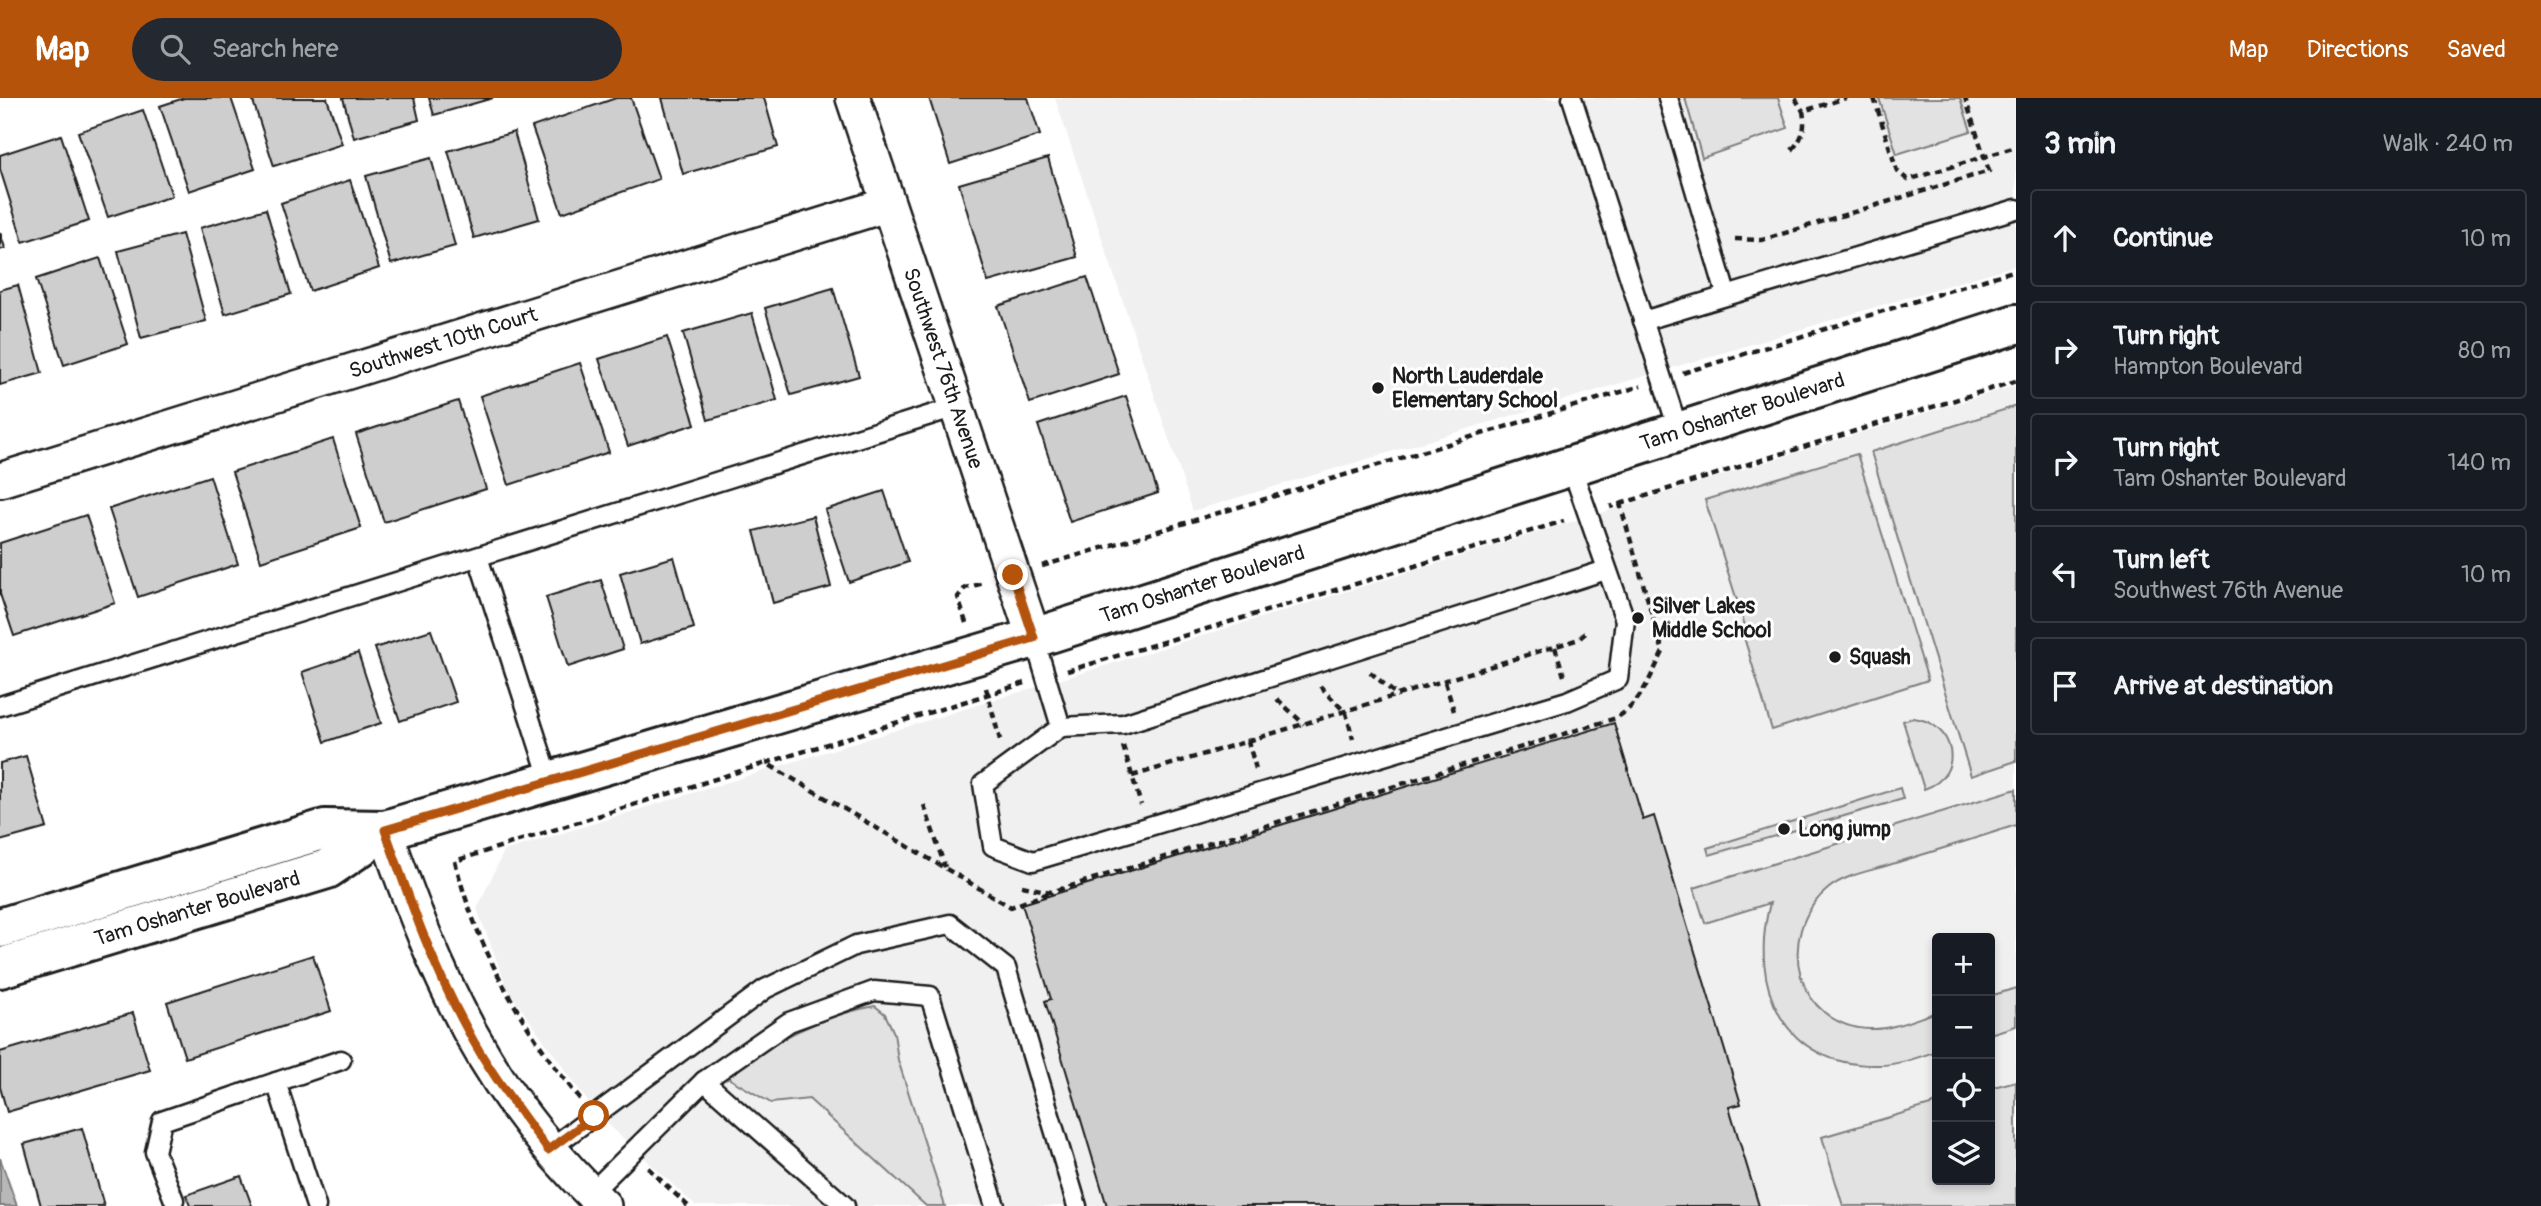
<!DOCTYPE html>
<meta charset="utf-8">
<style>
body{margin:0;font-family:Pangolin,sans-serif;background:#242831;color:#f1f3f6}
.controls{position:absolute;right:21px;bottom:21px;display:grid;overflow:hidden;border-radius:7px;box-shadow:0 4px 10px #0003}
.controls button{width:63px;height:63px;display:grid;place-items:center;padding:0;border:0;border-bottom:2px solid #363941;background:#171b24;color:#f1f3f6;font:35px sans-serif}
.stop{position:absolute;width:21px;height:21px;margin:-16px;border:5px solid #b45309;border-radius:50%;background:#fff}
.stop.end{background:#b45309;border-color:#fff;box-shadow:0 2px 7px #0008}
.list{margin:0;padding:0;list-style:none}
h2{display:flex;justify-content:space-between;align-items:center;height:91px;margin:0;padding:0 28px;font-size:30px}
h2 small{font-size:23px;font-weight:400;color:#9ea1a6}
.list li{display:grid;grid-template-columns:46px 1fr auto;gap:21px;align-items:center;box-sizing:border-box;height:98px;margin:0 14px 14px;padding:0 14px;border:2px solid #363941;border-radius:7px}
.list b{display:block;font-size:26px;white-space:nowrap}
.list p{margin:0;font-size:23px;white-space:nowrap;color:#9ea1a6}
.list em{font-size:23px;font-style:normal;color:#9ea1a6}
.icon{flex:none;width:38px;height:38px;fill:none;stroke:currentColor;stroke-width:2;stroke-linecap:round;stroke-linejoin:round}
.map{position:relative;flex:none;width:2016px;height:1108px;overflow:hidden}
header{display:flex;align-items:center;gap:42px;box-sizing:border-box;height:98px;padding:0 35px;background:#b45309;color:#fff}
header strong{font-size:33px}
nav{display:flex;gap:38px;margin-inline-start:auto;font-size:24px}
.search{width:490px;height:63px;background:#242831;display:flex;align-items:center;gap:18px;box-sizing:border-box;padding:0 24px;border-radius:38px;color:#9ea1a6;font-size:26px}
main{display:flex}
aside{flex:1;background:#171b24}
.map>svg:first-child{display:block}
.built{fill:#f0f0f0;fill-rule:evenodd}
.green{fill:#e2e2e2;stroke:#7f7f7f;stroke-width:2}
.water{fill:#b8b8b8;stroke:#7a7a7a;stroke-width:2}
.building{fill:#cecece;stroke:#1c1c1c;stroke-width:2}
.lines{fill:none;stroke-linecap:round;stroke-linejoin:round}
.service-casing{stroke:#1c1c1c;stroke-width:23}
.minor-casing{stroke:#1c1c1c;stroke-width:38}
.tertiary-casing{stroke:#1c1c1c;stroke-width:44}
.path{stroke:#1c1c1c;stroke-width:4.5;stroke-dasharray:7 5;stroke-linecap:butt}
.service{stroke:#fff;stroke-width:18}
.minor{stroke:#fff;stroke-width:33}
.tertiary{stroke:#fff;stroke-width:38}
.route{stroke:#b45309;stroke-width:9}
.poi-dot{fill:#1c1c1c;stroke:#fff;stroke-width:2.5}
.labels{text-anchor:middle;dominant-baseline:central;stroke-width:6;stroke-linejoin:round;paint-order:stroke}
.street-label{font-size:21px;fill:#1c1c1c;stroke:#fff}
.poi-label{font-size:21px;font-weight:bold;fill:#1c1c1c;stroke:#fff;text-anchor:start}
</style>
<header>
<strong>Map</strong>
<div class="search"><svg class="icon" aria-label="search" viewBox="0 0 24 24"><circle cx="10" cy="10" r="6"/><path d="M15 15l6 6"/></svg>Search here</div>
<nav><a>Map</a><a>Directions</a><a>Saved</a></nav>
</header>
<main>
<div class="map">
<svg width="2016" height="1108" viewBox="0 0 2016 1108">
<rect width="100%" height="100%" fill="#fff"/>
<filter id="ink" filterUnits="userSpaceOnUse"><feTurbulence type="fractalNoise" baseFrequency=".0143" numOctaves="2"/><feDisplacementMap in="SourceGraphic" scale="14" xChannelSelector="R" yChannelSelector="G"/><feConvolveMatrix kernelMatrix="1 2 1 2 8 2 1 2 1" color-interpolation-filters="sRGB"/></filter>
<g filter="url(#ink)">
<g class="built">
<polygon points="1055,0 2016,0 2016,167 1193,413"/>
<path d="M2016 287V1108H696L596 1015 508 892 477 811 504 753ZM1937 840H1990V1082H1937Z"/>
</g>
<g class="green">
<polygon points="1685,0 1778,0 1788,30 1702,60"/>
<polygon points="1879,0 1960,0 1971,33 1897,56"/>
<polygon points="2016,308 2016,663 1971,678 1871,354"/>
<polygon points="1857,356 1928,582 1772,632 1743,536 1747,534 1705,402"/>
<path d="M1913 620C1954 624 1967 677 1924 691L1903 623Z"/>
<polygon points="1900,690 1903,701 1709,757 1707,750"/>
<path d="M2016 691V727C1974 741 1931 754 1889 767 1870 773 1845 777 1829 790 1772 837 1797 929 1870 931 1892 932 1917 920 1937 914V953C1919 959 1899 967 1879 967 1783 970 1748 888 1770 805L1705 825 1694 790Z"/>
<polygon points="2016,890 2016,928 1990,936 1990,898"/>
<path d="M875 908 885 916 894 935 898 962 945 1108H926L809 1001 771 1005 730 981 727 975C774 943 819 918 875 908Z"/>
<polygon points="2016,983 2016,1108 1843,1108 1822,1039 1937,1005 1937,1082 1990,1082 1990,990"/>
</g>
<polygon class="water" points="0,1060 17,1108 0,1108"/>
<g class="building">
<polygon points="184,0 231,0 255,71 189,93 160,8"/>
<polygon points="252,0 327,0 342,46 274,68"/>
<polygon points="343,0 414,0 419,22 354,40"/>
<polygon points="429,0 493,0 434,17"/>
<polygon points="616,0 631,0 659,81 562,115 532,29"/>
<polygon points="662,0 764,0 778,49 683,76"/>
<polygon points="929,0 1028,0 1040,37 950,66"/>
<polygon points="143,12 172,98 108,119 78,34"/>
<polygon points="514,34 539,121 474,140 448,53"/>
<polygon points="61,37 89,123 23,144 0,71 0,57"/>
<polygon points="431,60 455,148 391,166 366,78"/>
<polygon points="1048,60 1077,159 988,184 959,86"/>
<polygon points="350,82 379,170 310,193 281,105"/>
<polygon points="266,111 291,196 225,216 200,130"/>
<polygon points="0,134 5,150 0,152"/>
<polygon points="182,136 206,223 141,240 118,153"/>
<polygon points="100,160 128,246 64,267 36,181"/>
<polygon points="1087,179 1119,276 1030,305 998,208"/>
<polygon points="18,187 42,275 0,287 0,192"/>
<polygon points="833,190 859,278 791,297 765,210"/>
<polygon points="752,215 777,302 708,322 683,235"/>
<polygon points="667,239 695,326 628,348 599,261"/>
<polygon points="580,265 609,354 509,387 480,298"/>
<polygon points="1126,298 1158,395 1070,424 1038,327"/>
<polygon points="458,303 486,391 384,424 356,336"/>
<polygon points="333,341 361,430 261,463 232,374"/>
<polygon points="210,378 238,466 138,499 109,411"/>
<polygon points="884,393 908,464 849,484 825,412"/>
<polygon points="86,417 115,505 14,538 0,496 0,445"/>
<polygon points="813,418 831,489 773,505 754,433"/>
<polygon points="674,459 694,530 640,546 620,475"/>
<polygon points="601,482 623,551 568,569 546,499"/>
<polygon points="431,532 456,604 400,623 375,550"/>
<polygon points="358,555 381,625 325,644 302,574"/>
<polygon points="1614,625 1643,722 1654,718 1741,1006 1729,1009 1759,1108 1107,1108 1045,903 1051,901 1022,806"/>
<polygon points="26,658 47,730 0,743 0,665"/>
<polygon points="313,857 331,913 185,960 167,904"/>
<polygon points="133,915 150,972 7,1014 0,989 0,954"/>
<polygon points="82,1030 104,1108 41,1108 24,1046"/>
<polygon points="241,1078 252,1108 190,1108 186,1097"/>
</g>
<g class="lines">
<defs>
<g id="service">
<polyline points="1572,0 1679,334"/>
<polyline points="1668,0 1726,196"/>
<polyline points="1643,223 2016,111"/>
<polyline points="478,459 550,683"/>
<polyline points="1034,540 1061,629 983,686 993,748 1033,763 1567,603 1618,581 1625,522 1571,368"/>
<polyline points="0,608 956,309"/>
<polyline points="1061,629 1123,626 1606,472"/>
<polyline points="704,983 845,1108"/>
<polyline points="276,984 316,1108"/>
<polyline points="548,1052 765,891 856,847 950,826 1006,870 1077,1108"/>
<polyline points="591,1095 704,983 789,924 874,893 930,898 995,1108"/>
<polyline points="174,1102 155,1054 162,1023 341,962"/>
</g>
<g id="minor">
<path id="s1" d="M853 0 1034 540"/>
<path id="s2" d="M0 382 886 107"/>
<path d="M385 732C437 882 487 996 604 1108"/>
</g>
<g id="tertiary">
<polyline points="0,830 325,731 385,732"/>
<path id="s3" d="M0 870 327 771 385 732 1034 540 2016 226"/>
</g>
</defs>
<use href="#service" class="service-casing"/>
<use href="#minor" class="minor-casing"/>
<use href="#tertiary" class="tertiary-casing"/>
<g class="path">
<polyline points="1795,0 1803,13"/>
<polyline points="1874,0 1897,73 1908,82 2016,49"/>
<path d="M1792 52C1803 39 1806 31 1803 13L1846 0"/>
<polyline points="1735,141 1762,142 1989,73 1965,0"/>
<polyline points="1683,275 2016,172"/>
<polyline points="1620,406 2016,283"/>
<polyline points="1042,468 1641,288"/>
<polyline points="966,525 958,499 965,490 984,485"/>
<polyline points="1555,549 1564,578"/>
<polyline points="1067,573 1564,423"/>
<polyline points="1370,574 1398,598"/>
<polyline points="1445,584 1454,613"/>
<polyline points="1025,585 766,665 1011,809 1051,794"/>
<polyline points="1320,588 1346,615 1353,641"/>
<polyline points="986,590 1000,642"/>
<polyline points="1277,601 1304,626"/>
<polyline points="1248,643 1579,541 1588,532"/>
<polyline points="1123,648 1141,707"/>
<polyline points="1132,678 1248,643 1256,671"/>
<polyline points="924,707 945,769"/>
<path d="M1022 788 1051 794 1616 620C1641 606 1650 579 1663 554L1620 406 1610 409"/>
<path d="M580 1001C523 931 477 852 455 763L766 665"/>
<polyline points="648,1070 688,1108"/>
</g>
<use href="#service" class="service"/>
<use href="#minor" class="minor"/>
<use href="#tertiary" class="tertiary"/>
</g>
</g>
<g class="lines" filter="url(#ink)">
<path class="route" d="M594 1018 548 1052C520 1013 489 974 467 931 432 867 409 800 385 732L1034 540 1013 477"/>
</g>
<g class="poi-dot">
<circle cx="1378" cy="290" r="7"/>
<circle cx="1638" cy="520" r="7"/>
<circle cx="1835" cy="559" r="7"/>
<circle cx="1784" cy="731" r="7"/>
</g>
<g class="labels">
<g class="street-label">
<text stroke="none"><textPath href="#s2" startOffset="464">Southwest 10th Court</textPath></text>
<text stroke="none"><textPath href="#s1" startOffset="285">Southwest 76th Avenue</textPath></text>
<text stroke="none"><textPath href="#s3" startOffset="1832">Tam Oshanter Boulevard</textPath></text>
<text stroke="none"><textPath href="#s3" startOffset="1265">Tam Oshanter Boulevard</textPath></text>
<text stroke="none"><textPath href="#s3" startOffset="206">Tam Oshanter Boulevard</textPath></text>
</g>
<g class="poi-label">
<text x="1392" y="278">North Lauderdale<tspan x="1392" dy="24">Elementary School</tspan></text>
<text x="1652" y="508">Silver Lakes<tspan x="1652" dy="24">Middle School</tspan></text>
<text x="1849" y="559">Squash</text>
<text x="1798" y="731">Long jump</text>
</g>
</g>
</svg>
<div class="controls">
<button>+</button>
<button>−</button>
<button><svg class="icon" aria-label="locate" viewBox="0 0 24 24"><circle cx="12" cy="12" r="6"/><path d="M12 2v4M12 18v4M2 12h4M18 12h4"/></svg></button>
<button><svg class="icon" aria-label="layers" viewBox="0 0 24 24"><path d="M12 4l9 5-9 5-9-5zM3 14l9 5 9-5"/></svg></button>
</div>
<div class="stop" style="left:594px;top:1018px"></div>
<div class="stop end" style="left:1013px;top:477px"></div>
</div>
<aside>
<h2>3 min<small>Walk · 240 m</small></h2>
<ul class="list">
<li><svg class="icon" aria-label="ahead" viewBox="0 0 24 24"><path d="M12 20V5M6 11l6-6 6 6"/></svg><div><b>Continue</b></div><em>10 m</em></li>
<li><svg class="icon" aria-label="right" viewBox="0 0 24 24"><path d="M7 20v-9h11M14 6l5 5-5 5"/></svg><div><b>Turn right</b><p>Hampton Boulevard</p></div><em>80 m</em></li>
<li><svg class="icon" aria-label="right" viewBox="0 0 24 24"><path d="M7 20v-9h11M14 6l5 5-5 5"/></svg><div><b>Turn right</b><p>Tam Oshanter Boulevard</p></div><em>140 m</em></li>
<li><svg class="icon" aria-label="left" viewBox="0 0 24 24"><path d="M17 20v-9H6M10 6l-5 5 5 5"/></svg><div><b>Turn left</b><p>Southwest 76th Avenue</p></div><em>10 m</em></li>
<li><svg class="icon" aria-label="arrive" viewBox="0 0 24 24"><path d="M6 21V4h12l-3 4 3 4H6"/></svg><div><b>Arrive at destination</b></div></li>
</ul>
</aside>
</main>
